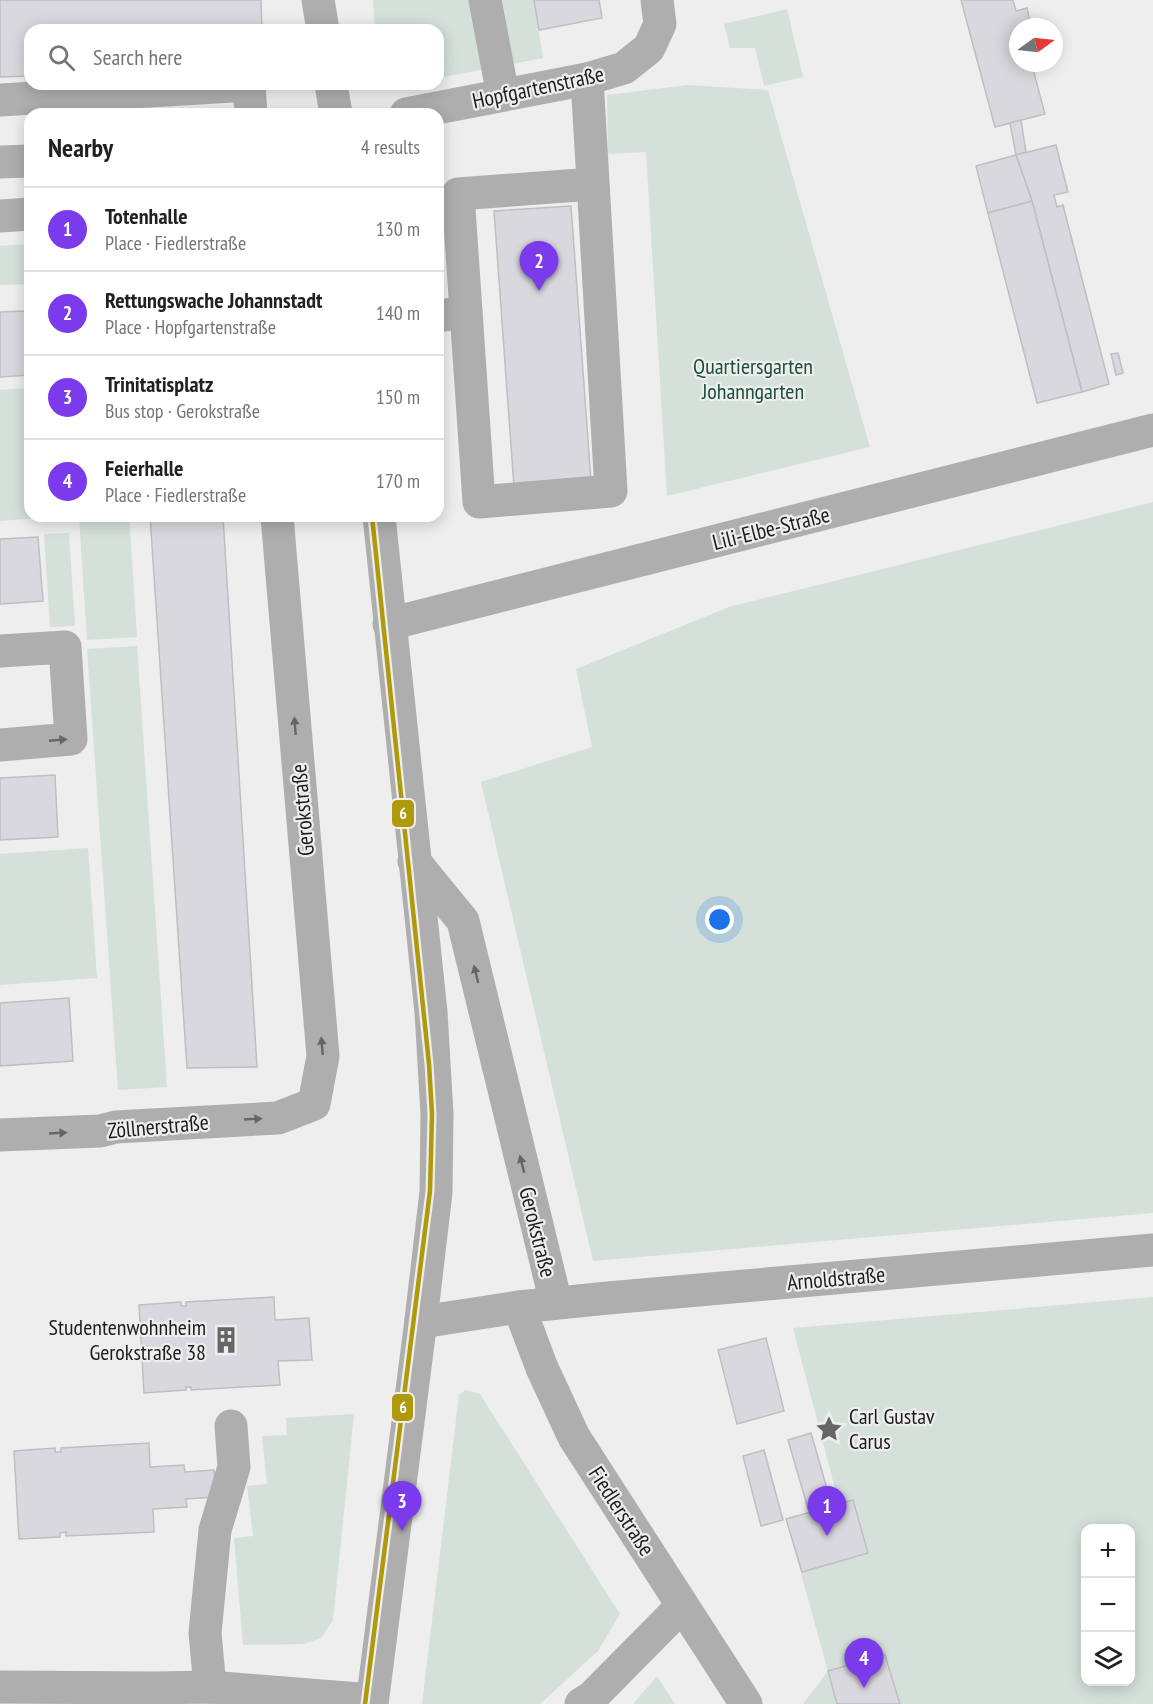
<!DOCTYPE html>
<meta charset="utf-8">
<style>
body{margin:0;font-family:"PT Sans Narrow",sans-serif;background:#f6f6f6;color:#202124}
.controls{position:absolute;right:18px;bottom:18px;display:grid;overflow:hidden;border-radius:12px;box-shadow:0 3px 15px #0003}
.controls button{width:54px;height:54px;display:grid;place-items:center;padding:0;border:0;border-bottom:2px solid #e0e0e0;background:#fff;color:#202124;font:30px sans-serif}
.compass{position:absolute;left:1009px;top:18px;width:54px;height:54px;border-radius:50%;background:#fff;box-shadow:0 3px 15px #0003;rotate:75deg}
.you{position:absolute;left:720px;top:920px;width:21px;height:21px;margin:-15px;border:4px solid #fff;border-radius:50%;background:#1a73e8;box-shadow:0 0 0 9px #1a73e833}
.badge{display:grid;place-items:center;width:39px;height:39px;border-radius:50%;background:#7c3aed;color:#fff;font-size:20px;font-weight:700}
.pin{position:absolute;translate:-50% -50px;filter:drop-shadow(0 2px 3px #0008)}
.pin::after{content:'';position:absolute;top:32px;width:21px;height:18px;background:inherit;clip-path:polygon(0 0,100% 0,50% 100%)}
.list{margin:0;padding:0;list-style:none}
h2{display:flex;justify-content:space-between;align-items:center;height:78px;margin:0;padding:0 24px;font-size:26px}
h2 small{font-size:20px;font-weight:400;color:#757577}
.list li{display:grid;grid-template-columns:39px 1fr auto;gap:18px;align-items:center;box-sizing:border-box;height:84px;padding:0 24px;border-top:2px solid #e0e0e0}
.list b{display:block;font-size:22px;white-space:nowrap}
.list p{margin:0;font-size:20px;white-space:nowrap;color:#757577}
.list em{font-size:20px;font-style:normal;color:#757577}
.icon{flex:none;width:33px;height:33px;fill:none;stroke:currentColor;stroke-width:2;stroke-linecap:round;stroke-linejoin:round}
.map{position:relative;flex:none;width:1153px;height:1704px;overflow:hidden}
.search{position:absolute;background:#fff;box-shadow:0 3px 15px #0003;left:24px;top:24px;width:420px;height:66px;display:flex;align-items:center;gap:15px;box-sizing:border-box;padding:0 21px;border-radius:18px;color:#757577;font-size:22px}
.panel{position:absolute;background:#fff;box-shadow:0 3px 15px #0003;left:24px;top:108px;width:420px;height:414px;border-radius:18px}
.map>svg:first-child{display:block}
.green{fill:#d4e0d9;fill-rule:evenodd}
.building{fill:#d8d8de;stroke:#bfbfc0;stroke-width:1.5}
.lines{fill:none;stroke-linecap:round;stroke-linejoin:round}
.minor{stroke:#aeaeae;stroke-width:33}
.tram-1-casing{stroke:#eeeeef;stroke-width:9}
.tram-1{stroke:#b0990a;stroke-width:4.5}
.oneway{fill:#656565}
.labels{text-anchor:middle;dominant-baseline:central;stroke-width:4.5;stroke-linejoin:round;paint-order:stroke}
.street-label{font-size:22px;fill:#1c1c1c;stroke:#eeeeef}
.park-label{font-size:22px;fill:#1b4f35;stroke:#eeeeef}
.poi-label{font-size:22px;fill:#1c1c1c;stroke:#eeeeef;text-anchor:end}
.line-badge{stroke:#eeeeef;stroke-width:2}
.badge-label{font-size:16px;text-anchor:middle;font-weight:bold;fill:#fff}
</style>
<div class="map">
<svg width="1153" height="1704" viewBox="0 0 1153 1704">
<rect width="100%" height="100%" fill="#eeeeef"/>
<g class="green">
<polygon points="373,0 534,0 543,58 438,78 438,30 375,30"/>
<polygon points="787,9 803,77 764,86 755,48 730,48 724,24"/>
<polygon points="687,85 768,90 870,447 667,496 646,152 608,154 607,95"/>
<polygon points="30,244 30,284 0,285 0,246"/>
<polygon points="30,388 30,516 67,516 0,521 0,390"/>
<polygon points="1153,502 1153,1213 593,1261 481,782 592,747 576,669 729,607"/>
<polygon points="79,516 129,516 137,637 87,640"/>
<polygon points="69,533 75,626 50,627 44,534"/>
<polygon points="137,646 167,1087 118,1090 87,649"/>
<polygon points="88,848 97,978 0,985 0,854"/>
<path d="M1153 1297V1704H803L828 1671 786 1519 839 1504 793 1328ZM1086 1528H1130V1682H1086Z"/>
<polygon points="465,1390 480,1394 620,1614 598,1651 540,1704 422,1704 459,1395"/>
<polygon points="354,1414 333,1620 321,1638 304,1644 243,1645 234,1538 253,1536 247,1486 267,1484 262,1436 287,1435 286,1418"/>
<polygon points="657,1676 675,1704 633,1704"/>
</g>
<g class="building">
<polygon points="0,0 261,0 262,30 30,30 30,76 0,77"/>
<polygon points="534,0 599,0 602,18 539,30"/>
<polygon points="961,0 1013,0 1016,11 1027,8 1030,22 1018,27 1018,63 1028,63 1030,70 1033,69 1045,114 995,127"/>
<polygon points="1021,120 1026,152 1016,155 1010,123"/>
<polygon points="1056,145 1068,192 1054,195 1057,207 1063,205 1109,384 1082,392 1032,201 1016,155"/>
<polygon points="1016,155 1032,201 988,213 976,166"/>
<polygon points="1032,201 1082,392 1037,403 988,213"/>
<polygon points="571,206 591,481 514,487 494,211"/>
<polygon points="25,311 29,375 0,377 0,312"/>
<polygon points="1118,353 1123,373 1116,375 1111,354"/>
<polygon points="150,516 223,516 257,1067 187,1068"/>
<polygon points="38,537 43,601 0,604 0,539"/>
<polygon points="55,775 58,837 0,840 0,778"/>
<polygon points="69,998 73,1061 0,1066 0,1003"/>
<polygon points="274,1297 275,1320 309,1318 312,1360 278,1361 280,1385 191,1390 191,1387 186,1387 186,1390 144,1393 139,1305 181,1302 181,1306 186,1306 186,1302"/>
<polygon points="766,1338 784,1411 737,1424 718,1350"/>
<polygon points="811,1433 832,1506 809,1512 788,1440"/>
<polygon points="149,1443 150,1467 184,1465 185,1472 214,1470 215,1497 186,1499 187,1507 153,1509 154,1532 66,1536 66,1532 60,1533 60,1537 19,1539 14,1451 55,1448 55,1452 61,1452 61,1448"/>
<polygon points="764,1450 783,1520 761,1526 743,1456"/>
<polygon points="853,1500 868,1553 802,1572 786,1519"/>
<polygon points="885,1655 900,1704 837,1704 828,1671"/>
</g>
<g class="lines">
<g class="minor">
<polyline points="318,0 323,30"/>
<polyline points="485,0 503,95"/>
<polyline points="587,79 611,491 479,502 458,194 593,184"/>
<polyline points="331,84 336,114"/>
<polyline points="0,100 249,85 251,114"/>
<polyline points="406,114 587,79 624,68 649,48 660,24 657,0"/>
<polyline points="0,162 30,161"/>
<polyline points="0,216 30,214"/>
<polyline points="438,316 466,312"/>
<polyline points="389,624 1153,430"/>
<polyline points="0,651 65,647 71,739 0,745"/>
<polyline points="414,861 463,921 556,1303"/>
<polyline points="0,1135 100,1131 116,1127 278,1118 314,1104 323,1056 277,516"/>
<polyline points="519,1307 542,1368 574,1437 746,1704"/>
<polyline points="421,1320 428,1321 519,1307 608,1298 1153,1250"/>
<polyline points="0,1687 155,1688 210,1687 372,1700"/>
<polyline points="210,1687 205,1633 215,1530 234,1467 231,1426"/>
<polyline points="372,1704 421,1320 436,1192 437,1114 431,1012 379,516"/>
<polyline points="581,1704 591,1698 682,1606"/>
</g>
<defs>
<polyline id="tram-1" points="365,1704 430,1191 432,1114 429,1064 372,516"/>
</defs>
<use href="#tram-1" class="tram-1-casing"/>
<use href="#tram-1" class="tram-1"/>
</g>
<defs><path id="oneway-solid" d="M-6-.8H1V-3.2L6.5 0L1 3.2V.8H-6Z" transform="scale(1.5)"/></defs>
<g class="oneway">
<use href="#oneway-solid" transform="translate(295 726) rotate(-95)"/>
<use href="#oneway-solid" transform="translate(58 740) rotate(-5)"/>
<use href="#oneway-solid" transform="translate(476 974) rotate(-104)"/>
<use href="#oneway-solid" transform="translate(322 1046) rotate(-95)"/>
<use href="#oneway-solid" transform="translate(253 1119) rotate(-3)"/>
<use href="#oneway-solid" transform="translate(58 1133) rotate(-3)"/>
<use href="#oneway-solid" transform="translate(522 1164) rotate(-104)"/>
</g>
<defs>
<symbol id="building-bare" viewBox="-9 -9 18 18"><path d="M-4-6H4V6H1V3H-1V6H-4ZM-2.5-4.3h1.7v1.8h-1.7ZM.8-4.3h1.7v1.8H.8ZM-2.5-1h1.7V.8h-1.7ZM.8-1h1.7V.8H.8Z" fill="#666" stroke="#eeeeef" stroke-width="2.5" paint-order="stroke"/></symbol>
<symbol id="sight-bare" viewBox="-9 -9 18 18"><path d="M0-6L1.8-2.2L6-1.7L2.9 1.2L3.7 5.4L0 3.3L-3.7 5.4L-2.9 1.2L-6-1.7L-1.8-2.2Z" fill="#666" stroke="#eeeeef" stroke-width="2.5" paint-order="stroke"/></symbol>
</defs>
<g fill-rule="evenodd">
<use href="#building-bare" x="207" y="1321" width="38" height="38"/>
<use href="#sight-bare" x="810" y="1410" width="38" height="38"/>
</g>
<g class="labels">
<g class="street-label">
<text transform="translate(538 87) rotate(-12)">Hopfgartenstraße</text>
<text transform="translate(771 528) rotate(-14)">Lili-Elbe-Straße</text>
<text transform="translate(302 810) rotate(-95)">Gerokstraße</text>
<text transform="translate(158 1126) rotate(-5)">Zöllnerstraße</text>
<text transform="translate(538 1232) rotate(76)">Gerokstraße</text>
<text transform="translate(836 1278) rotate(-5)">Arnoldstraße</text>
<text transform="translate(622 1511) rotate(57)">Fiedlerstraße</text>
</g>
<g class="park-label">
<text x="753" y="366">Quartiersgarten<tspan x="753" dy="25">Johanngarten</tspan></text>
</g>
<g class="poi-label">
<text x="206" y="1327">Studentenwohnheim<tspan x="206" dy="25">Gerokstraße 38</tspan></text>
<text x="849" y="1416" text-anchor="start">Carl Gustav<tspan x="849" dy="25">Carus</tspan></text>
</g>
</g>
<g class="line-badge">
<rect x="391" y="799" width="24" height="29" rx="6" fill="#b0990a"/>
<rect x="391" y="1393" width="23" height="29" rx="6" fill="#b0990a"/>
</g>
<g class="badge-label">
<text x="403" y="819">6</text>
<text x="403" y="1413">6</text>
</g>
</svg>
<div class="controls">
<button>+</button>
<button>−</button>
<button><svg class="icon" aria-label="layers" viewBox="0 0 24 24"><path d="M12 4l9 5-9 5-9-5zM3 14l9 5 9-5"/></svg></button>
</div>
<svg class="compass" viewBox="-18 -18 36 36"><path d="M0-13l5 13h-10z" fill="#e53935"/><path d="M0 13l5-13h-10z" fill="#757577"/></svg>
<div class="you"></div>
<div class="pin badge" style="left:827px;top:1536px">1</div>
<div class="pin badge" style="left:539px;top:291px">2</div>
<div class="pin badge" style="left:402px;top:1531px">3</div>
<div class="pin badge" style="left:864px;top:1688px">4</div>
<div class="search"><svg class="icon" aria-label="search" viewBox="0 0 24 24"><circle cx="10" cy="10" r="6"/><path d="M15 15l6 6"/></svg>Search here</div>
<section class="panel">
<h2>Nearby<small>4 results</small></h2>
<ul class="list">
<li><span class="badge">1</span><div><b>Totenhalle</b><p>Place · Fiedlerstraße</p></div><em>130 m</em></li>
<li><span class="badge">2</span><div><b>Rettungswache Johannstadt</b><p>Place · Hopfgartenstraße</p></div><em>140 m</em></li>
<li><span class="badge">3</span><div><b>Trinitatisplatz</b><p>Bus stop · Gerokstraße</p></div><em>150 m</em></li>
<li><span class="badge">4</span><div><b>Feierhalle</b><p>Place · Fiedlerstraße</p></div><em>170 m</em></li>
</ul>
</section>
</div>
